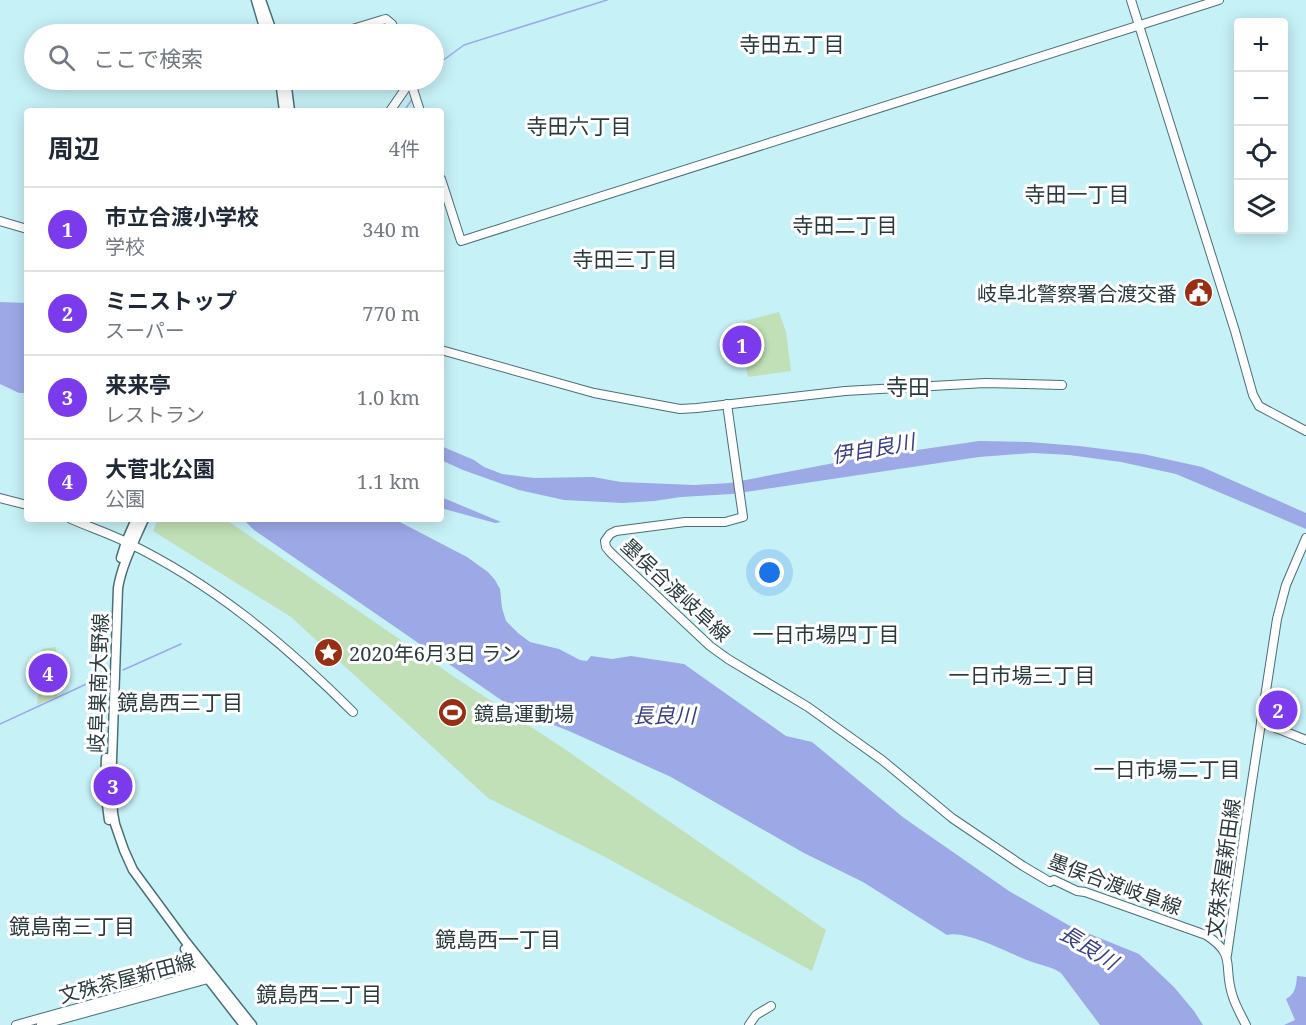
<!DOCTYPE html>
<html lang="ja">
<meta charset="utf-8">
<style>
body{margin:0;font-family:"Noto Serif","Noto Sans JP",serif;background:#f6f6f7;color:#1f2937}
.controls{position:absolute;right:18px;top:18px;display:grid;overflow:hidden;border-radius:6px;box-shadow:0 3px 15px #0003}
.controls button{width:54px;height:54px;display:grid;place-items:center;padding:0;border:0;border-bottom:2px solid #e0e1e3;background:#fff;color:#1f2937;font:30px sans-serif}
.you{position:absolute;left:770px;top:573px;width:21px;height:21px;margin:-15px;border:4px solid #fff;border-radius:50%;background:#1a73e8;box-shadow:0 0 0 9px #1a73e833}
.badge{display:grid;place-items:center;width:39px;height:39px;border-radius:50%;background:#7c3aed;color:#fff;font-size:20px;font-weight:700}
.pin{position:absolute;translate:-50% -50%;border:3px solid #fff;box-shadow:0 2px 6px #0006}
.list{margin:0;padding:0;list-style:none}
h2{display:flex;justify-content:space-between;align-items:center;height:78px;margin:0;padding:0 24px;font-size:26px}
h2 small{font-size:20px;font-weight:400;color:#747a83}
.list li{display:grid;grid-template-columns:39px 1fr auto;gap:18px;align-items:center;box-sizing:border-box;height:84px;padding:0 24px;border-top:2px solid #e0e1e3}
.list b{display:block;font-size:22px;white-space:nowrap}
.list p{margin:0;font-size:20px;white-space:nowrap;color:#747a83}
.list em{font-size:20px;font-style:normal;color:#747a83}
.icon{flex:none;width:33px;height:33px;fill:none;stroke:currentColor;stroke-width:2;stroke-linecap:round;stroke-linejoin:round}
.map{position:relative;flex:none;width:1306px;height:1025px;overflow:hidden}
.search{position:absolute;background:#fff;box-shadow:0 3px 15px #0003;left:24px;top:24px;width:420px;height:66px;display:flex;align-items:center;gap:15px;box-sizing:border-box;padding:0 21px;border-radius:33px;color:#747a83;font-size:22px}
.panel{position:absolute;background:#fff;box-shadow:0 3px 15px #0003;left:24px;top:108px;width:420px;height:414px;border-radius:6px}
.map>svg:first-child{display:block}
.green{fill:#c1e0b7}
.water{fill:#9da8e7}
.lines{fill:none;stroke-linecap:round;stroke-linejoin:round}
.stream{stroke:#9da8e7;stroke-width:1.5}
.secondary-casing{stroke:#497075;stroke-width:10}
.primary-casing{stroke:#497075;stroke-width:11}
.secondary{stroke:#fff;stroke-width:8}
.primary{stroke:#fff;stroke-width:8}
.labels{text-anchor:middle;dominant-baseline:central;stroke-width:6;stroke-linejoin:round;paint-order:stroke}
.poi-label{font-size:20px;fill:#2a3b3e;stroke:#fff;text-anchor:start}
.street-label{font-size:20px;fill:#2a3b3e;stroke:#fff}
.neighbourhood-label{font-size:21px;fill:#2a3b3e;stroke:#fff}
.water-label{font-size:21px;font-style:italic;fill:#393e88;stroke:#fff}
.quarter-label{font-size:22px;fill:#2a3b3e;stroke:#fff}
</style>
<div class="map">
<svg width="1306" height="1025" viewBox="0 0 1306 1025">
<rect width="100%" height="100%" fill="#c6f1f7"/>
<g class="green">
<polygon points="779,312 786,332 791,371 748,377 737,323"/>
<polygon points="158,519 225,519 453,676 563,748 826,930 812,971 607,858 488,798 291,617 153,531"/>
<polygon points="56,647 58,696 37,705 42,649"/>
</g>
<g class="water">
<polygon points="0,302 27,303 27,393 19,393 0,384"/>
<polygon points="979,441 1029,442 1079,446 1143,454 1202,467 1306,513 1306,529 1176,474 1121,462 1069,455 1033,453 979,457 732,494 681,497 654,501 623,503 564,500 519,490 463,470 441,460 441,446 474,460 484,467 502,474 534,478 593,477 621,482 694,485 730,483 855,459"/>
<polygon points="441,497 501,522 495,523 441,508"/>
<path d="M243 519H394L467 557 488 572 495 580 500 589 502 608 506 621 518 633 530 642 559 649 580 660 587 661 591 656 612 659 631 656 684 664 786 736 812 742 904 818 1009 891 1070 926 1139 954 1174 987 1194 1011 1203 1025H1100L1061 973C1052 967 1045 966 1035 963 1013 956 968 930 947 935L863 882 804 853 671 777 569 731 516 710 254 530Z"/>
<path d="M1297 976 1306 977V1025H1284L1295 1020 1286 999C1295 994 1296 987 1297 976Z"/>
</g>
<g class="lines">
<g class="stream">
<polyline points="434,67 464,45 607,0"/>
<polyline points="417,91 425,80"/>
<polyline points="404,111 413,98"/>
<polyline points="123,670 181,644"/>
<polyline points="0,724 95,680 98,680"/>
</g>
<defs>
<g id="secondary">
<polyline points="1131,0 1235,331 1253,395 1259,406 1306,431"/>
<polyline points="336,34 382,20 386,19 392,24 396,34"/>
<polyline points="410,80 420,111"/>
<polyline points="390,111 410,82"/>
<polyline points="441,179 461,241 1219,0"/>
<polyline points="0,221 27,229"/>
<polyline points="441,350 594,393 680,409 697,408 845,391 985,383 1062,385"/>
<path d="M727 404 743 517 725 522H685L616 531 610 534 605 541 606 547 610 552 710 646 728 659 808 707 882 760 952 818 1023 866 1050 882 1054 880 1077 891 1085 892 1206 935C1237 955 1223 965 1232 994 1235 1005 1241 1015 1246 1025"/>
<polyline points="0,498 27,505"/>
<path d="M71 519C89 527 108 533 126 542 212 583 286 645 353 712"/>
<polyline points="1261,722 1306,740"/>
<polyline points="1227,955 1249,801 1277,619 1286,585 1306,538"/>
<polyline points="16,1025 203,973 208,973"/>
<polyline points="41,1025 208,979 211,975"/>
<polyline points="749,1025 756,1015 771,1006"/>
</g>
<g id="primary">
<polyline points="256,0 266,34"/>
<polyline points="261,0 273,34"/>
<polyline points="280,80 284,111"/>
<polyline points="286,80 290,111"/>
<path d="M144 519C134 542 122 564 118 588L111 789 113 813 115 824 124 850 133 870 186 942 252 1025"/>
<polyline points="121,558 126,542 136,519"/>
<polyline points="106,758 105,790 109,820"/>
<polyline points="185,949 244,1025"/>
</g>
</defs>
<use href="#secondary" class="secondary-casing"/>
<use href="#primary" class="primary-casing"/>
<use href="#secondary" class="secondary"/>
<use href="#primary" class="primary"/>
</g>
<defs>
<symbol id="civic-disc" viewBox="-11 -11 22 22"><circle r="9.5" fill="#972f14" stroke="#fff"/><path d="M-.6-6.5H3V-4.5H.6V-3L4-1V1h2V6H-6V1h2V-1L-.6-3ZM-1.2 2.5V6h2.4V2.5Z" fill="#fff"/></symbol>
<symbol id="sight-disc" viewBox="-11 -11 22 22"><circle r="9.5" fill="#972f14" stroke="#fff"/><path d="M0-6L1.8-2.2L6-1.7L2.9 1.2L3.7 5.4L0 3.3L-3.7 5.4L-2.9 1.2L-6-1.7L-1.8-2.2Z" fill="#fff"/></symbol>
<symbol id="stadium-disc" viewBox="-11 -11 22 22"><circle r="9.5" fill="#972f14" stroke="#fff"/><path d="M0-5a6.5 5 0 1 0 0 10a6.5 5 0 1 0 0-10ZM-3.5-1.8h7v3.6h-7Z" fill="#fff"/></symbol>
</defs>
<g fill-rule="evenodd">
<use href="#civic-disc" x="1182" y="276" width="33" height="33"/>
<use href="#sight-disc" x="312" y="636" width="33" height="33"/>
<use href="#stadium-disc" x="436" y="696" width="33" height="33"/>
</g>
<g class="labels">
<g class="poi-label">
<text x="1177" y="293" text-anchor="end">岐阜北警察署合渡交番</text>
<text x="349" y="653">2020年6月3日 ラン</text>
<text x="474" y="713">鏡島運動場</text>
</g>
<g class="street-label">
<text transform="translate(676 590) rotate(43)">墨俣合渡岐阜線</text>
<text transform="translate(98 683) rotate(-88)">岐阜巣南大野線</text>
<text transform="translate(1223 868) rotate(-82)">文殊茶屋新田線</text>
<text transform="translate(1115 884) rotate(20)">墨俣合渡岐阜線</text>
<text transform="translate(127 978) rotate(-15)">文殊茶屋新田線</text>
</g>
<g class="neighbourhood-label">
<text x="792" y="44">寺田五丁目</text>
<text x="579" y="126">寺田六丁目</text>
<text x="1077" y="194">寺田一丁目</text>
<text x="845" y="225">寺田二丁目</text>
<text x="625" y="259">寺田三丁目</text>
<text x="826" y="634">一日市場四丁目</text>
<text x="1022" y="675">一日市場三丁目</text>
<text x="180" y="702">鏡島西三丁目</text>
<text x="1167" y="769">一日市場二丁目</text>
<text x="72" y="926">鏡島南三丁目</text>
<text x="498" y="939">鏡島西一丁目</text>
<text x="319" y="994">鏡島西二丁目</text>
</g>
<g class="water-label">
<text transform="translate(873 448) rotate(-10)">伊自良川</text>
<text x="664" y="715">長良川</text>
<text transform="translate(1089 947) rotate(32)">長良川</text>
</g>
<g class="quarter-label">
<text x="908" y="386">寺田</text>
</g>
</g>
</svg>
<div class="controls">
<button>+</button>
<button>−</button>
<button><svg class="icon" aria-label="locate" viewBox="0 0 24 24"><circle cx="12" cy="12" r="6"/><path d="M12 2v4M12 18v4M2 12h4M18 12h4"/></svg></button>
<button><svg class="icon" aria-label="layers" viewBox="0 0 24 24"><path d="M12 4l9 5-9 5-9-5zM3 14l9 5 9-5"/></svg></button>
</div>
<div class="you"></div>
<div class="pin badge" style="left:742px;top:345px">1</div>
<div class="pin badge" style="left:1278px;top:710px">2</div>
<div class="pin badge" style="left:113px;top:786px">3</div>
<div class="pin badge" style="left:48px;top:673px">4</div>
<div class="search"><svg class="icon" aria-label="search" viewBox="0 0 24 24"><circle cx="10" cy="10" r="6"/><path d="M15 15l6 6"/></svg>ここで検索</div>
<section class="panel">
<h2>周辺<small>4件</small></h2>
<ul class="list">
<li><span class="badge">1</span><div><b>市立合渡小学校</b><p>学校</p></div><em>340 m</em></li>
<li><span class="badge">2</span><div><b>ミニストップ</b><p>スーパー</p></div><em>770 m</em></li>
<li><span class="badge">3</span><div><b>来来亭</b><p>レストラン</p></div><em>1.0 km</em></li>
<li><span class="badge">4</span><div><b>大菅北公園</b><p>公園</p></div><em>1.1 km</em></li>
</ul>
</section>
</div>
